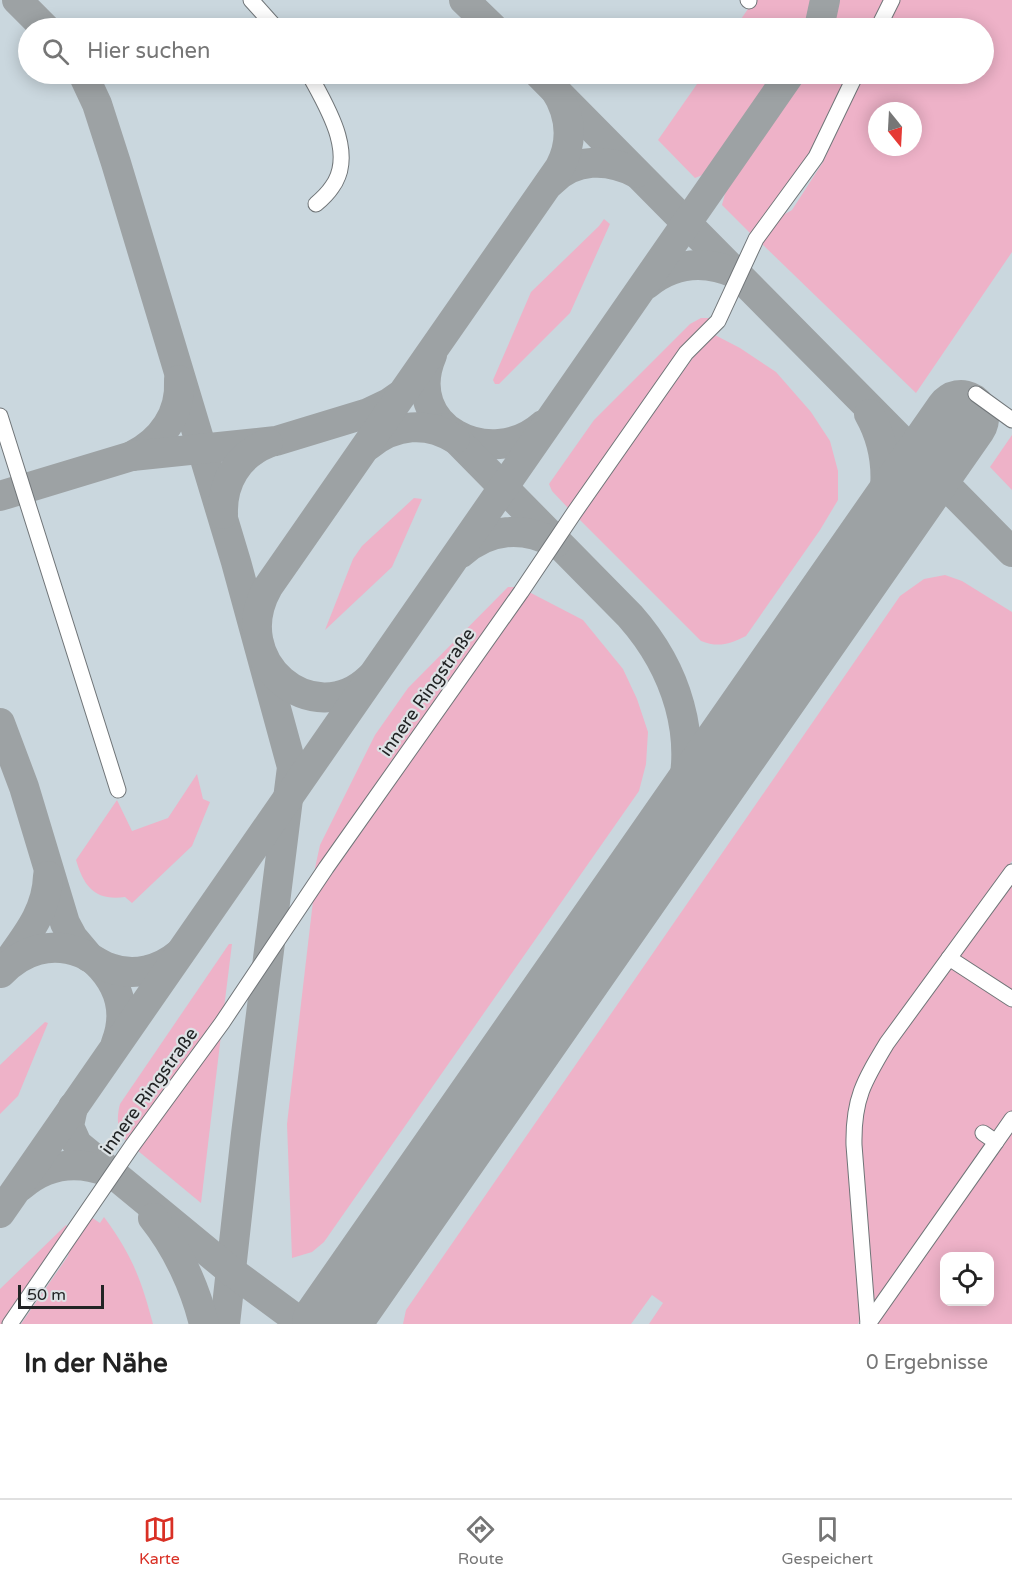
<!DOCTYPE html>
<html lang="de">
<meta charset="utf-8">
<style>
body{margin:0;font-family:"Varela Round",sans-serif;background:#f2f2f2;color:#222}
.controls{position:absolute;right:18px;bottom:18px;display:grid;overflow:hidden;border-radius:12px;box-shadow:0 3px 15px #0003}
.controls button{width:54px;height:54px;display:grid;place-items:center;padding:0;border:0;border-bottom:2px solid #e0e0e0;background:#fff;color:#222;font:30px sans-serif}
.compass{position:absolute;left:868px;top:102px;width:54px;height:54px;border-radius:50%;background:#fff;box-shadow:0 3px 15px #0003;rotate:162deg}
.scale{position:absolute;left:18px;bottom:15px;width:86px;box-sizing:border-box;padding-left:6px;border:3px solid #222425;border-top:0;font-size:16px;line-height:21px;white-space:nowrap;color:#222425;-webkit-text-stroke:4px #dce2e5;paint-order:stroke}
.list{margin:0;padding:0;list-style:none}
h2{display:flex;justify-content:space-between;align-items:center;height:78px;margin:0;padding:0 24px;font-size:26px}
h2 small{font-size:20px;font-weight:400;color:#767676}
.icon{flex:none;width:33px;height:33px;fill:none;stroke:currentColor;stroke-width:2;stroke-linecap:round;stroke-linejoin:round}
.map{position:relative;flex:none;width:1012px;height:1324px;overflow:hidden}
.search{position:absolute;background:#fff;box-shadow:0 3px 15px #0003;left:18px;right:18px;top:18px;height:66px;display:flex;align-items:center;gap:15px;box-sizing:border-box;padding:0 21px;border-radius:33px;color:#767676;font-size:22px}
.sheet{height:174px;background:#fff}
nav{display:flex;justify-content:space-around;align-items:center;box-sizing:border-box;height:84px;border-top:2px solid #e0e0e0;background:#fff;font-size:16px;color:#767676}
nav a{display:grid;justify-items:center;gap:3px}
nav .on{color:#d93025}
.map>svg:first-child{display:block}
.built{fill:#cad7de;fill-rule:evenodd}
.green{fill:#eeb2c8;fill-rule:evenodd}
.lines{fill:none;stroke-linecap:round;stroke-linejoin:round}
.taxiway{stroke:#9da2a4;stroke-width:30}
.runway{stroke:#9da2a4;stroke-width:76}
.minor-casing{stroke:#707578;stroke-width:17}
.minor{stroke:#fff;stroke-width:15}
.labels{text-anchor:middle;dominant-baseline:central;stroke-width:4.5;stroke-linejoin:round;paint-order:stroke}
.street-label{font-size:18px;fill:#222425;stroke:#dce2e5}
</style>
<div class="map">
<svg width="1012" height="1324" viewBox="0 0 1012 1324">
<rect width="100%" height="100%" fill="#dce2e5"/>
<path class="built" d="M0 0H1012V1324H0ZM28 28H984V74H28ZM877 111H913V147H877ZM944 1256H990V1302H944Z"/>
<g class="green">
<polygon points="754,0 812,0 809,20 805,28 735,28"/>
<polygon points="835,0 885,0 871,28 830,28"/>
<path d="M900 0H1012V252L916 393 760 242 776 219 792 210 823 162 864 74H984V28H886ZM877 111H913V147H877Z"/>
<polygon points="704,74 777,74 711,169 705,174 695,178 658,140"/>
<polygon points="802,74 849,74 809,154 753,236 722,205 727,186 738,167"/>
<polygon points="604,219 610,224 570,313 499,384 495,384 493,380 531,292 599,226"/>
<polygon points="701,318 711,318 694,340 685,343 569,509 552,491 549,484 594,420 690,324"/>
<path d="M711 333 740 348 776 372 811 412 830 441 838 471V500L820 530 746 636C730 644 718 648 701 641L577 517Z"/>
<polygon points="1012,435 1012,490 990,467"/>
<polygon points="414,498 422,499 392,567 325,630 353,559 362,546"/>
<polygon points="945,575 962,581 1012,612 1012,861 864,1066 852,1096 847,1122 862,1314 858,1324 649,1324 663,1303 652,1295 631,1324 403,1324 406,1310 900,596 924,579"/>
<polygon points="508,587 517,587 318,871 315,868 320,845 375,735 408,688"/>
<polygon points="529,592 583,620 623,669 637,699 648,732 646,764 639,791 324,1242 312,1252 292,1258 287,1124 313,901"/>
<path d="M197 774 203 799 210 802 192 846 132 903 125 897C95 901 84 887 76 860L117 800 132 831 168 818Z"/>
<path d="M1012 881V1324H874L988 1144 873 1308 859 1123 875 1072ZM944 1256H990V1302H944Z"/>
<path d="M229 944H232L224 1008 128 1143C117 1132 116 1119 120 1104Z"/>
<polygon points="45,1022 48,1023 18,1096 0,1114 0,1065"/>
<polygon points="221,1035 201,1203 137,1150"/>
<path d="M91 1217 100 1223 104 1217C132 1255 141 1279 153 1324H21L68 1256 70 1247Z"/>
<polygon points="66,1225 68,1228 3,1324 0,1324 0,1289"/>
</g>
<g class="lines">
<g class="taxiway">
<polyline points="17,0 45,28"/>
<polyline points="464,0 493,28"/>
<polyline points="819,28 825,0"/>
<polyline points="83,74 97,104 116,163 236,562 292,767 246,1134 225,1324"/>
<polyline points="539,74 1012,552"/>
<path d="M551 182C574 158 608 158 636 173"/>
<path d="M647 284C674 262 706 260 737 274"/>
<path d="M432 355C401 427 490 472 543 425"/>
<path d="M445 428 630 616C676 668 700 738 678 807 670 829 659 848 647 868"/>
<path d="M369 445C395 424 427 421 455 439"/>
<path d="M132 456C162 441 181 414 179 380"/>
<polyline points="0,496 132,456 276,441 368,413 389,403 399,396"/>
<path d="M223 514C222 482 238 455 268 443"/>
<path d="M461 553C489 528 523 526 555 543"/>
<path d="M858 564C888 519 896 462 869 414"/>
<path d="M370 678C313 733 226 661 268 587L560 167C574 140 571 114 554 88"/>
<polyline points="0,723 24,787 65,923 73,938 89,957"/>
<path d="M96 962C119 984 128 1012 116 1043"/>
<path d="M7 963C27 935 47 911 48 876"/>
<path d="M1 973C22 950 52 941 81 953 91 957 99 965 110 968 134 977 160 970 179 954"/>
<polyline points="73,1107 69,1126 77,1144 231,1271 303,1324"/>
<path d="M21 1186C46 1164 77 1160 108 1172"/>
<polyline points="0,1213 790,74"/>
<path d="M153 1218C177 1248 195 1287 204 1324"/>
</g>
<polyline class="runway" points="330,1324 961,418"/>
<defs>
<g id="minor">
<polyline points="251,0 276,28"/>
<polyline points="748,0 749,1"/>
<polyline points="878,28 892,0"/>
<path d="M309 74C325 104 357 153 332 187 328 193 322 199 316 204"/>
<polyline points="976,394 1012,420"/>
<polyline points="0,416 118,790"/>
<polyline points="949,958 1012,999"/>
<polyline points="996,1142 1012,1119"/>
<polyline points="10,1324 132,1146 222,1023 326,868 521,592 574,513 686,353 718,321 756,239 816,157 856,74"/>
<path d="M868 1324 854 1145C853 1099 864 1081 887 1043L1012 872"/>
<polyline points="868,1324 996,1142 983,1133"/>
</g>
</defs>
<use href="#minor" class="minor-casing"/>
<use href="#minor" class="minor"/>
</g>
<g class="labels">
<g class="street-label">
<text transform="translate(427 692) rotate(-55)">innere Ringstraße</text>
<text transform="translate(149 1091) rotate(-54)">innere Ringstraße</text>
</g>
</g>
</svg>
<div class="controls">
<button><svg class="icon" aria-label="locate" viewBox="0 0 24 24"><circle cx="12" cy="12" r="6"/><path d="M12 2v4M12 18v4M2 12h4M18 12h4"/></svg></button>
</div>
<svg class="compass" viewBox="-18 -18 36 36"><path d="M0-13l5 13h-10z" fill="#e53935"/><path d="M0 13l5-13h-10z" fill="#767676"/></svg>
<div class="scale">50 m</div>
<div class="search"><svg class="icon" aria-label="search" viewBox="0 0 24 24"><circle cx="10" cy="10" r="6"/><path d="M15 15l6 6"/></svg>Hier suchen</div>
</div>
<section class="sheet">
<h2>In der Nähe<small>0 Ergebnisse</small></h2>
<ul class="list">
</ul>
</section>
<nav>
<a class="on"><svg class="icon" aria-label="map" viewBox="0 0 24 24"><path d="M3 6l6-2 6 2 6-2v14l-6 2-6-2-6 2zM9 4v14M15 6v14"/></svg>Karte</a>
<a><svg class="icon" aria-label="directions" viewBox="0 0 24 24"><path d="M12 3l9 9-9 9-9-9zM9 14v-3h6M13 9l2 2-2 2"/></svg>Route</a>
<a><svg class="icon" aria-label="saved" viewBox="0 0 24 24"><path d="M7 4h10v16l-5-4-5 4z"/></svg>Gespeichert</a>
</nav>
